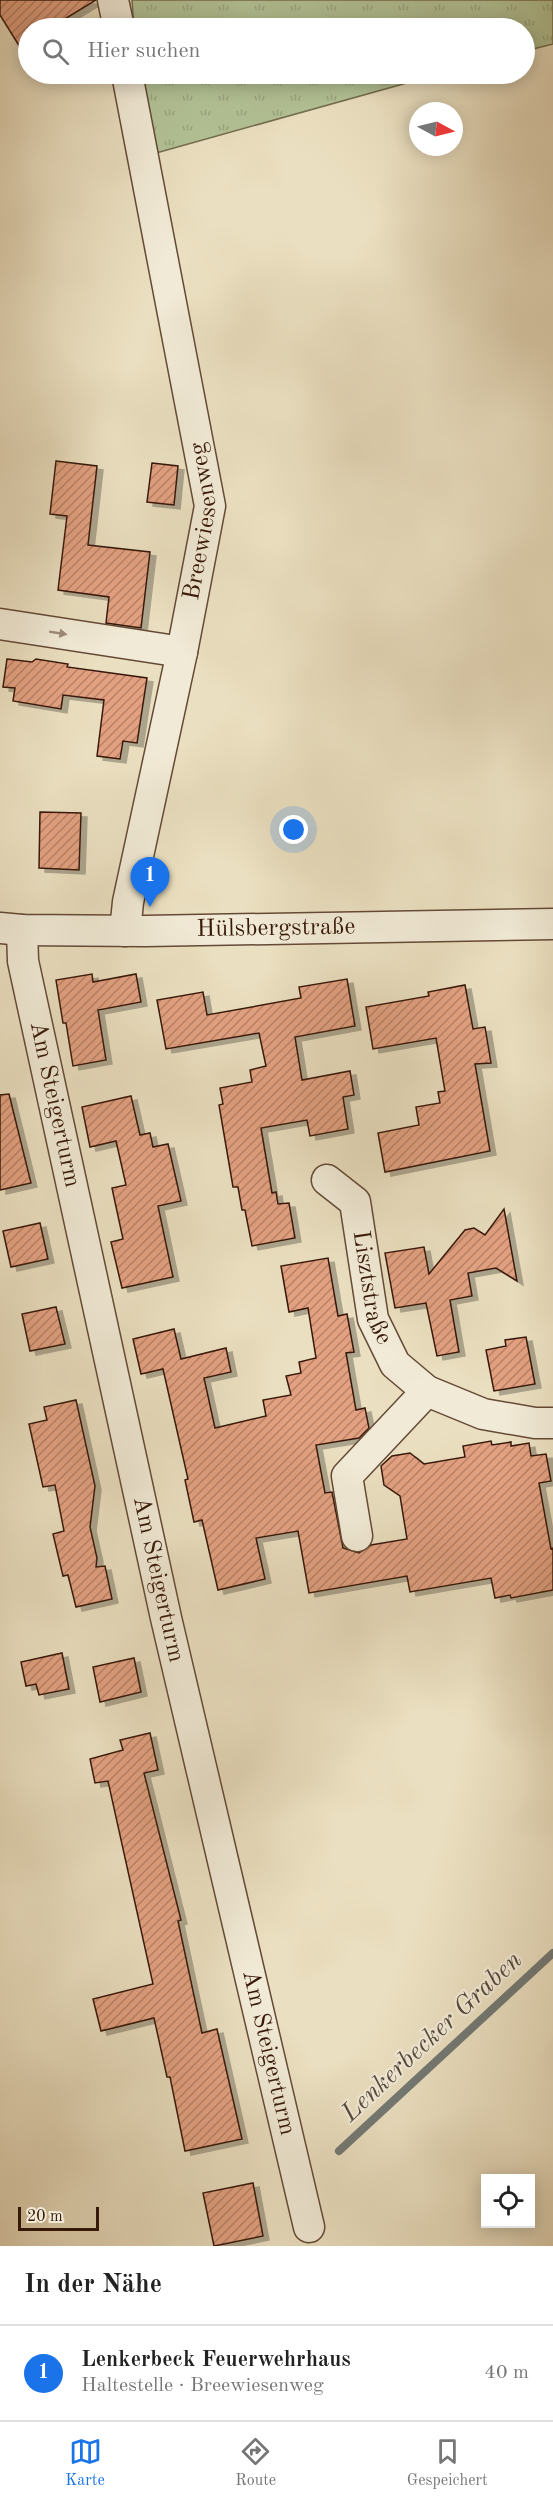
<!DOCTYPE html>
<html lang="de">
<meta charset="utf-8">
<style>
body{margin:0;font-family:"Old Standard TT",serif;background:#f6f6f6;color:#222}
.controls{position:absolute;right:18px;bottom:18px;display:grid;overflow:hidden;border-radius:0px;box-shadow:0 3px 15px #0003}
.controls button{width:54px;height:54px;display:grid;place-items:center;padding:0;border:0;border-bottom:2px solid #e0e0e0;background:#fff;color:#222;font:30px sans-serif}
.compass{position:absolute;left:409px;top:102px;width:54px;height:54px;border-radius:50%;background:#fff;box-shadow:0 3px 15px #0003;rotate:97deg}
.scale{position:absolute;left:18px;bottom:15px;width:81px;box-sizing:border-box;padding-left:6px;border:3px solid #371908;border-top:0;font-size:16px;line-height:21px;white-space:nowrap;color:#371908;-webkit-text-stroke:4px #f1ead6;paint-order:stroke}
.you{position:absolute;left:294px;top:830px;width:21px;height:21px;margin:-15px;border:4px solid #fff;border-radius:50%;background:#1a73e8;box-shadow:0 0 0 9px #1a73e833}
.badge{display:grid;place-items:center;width:39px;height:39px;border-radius:50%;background:#1a73e8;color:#fff;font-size:20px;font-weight:700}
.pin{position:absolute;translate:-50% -50px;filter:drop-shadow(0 2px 3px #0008)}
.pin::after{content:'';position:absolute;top:32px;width:21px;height:18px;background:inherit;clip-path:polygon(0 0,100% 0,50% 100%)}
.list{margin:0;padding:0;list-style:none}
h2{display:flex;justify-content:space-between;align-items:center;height:78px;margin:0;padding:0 24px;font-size:26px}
h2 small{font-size:20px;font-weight:400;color:#767676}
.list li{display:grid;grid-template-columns:39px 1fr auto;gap:18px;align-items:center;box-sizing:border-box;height:96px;padding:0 24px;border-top:2px solid #e0e0e0}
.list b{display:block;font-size:22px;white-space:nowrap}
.list p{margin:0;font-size:20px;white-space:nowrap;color:#767676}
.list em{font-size:20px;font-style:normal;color:#767676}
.icon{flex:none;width:33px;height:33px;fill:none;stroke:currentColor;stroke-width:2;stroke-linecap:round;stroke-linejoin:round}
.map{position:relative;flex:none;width:553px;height:2246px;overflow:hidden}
.search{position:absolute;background:#fff;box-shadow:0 3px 15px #0003;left:18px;right:18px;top:18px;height:66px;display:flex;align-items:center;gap:15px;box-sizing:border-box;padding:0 21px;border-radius:33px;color:#767676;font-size:22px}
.sheet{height:174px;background:#fff}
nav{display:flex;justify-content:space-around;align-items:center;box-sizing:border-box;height:84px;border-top:2px solid #e0e0e0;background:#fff;font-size:16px;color:#767676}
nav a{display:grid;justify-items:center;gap:3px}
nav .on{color:#1a73e8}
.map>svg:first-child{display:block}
.grass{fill:url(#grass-tufts);stroke:#746e4f;stroke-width:1.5}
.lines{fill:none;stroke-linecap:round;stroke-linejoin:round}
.stream{stroke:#747a75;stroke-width:8}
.building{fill:url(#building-hatch);stroke:#371908;stroke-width:1.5;filter:url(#shadow)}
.minor-casing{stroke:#644a36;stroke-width:33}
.minor{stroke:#f1ead6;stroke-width:30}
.oneway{fill:#9d8c79}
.labels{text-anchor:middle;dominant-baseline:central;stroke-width:4.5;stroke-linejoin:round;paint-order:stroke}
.street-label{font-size:24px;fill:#371908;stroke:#f1ead6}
.water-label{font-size:26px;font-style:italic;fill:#56493f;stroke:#f1ead6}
</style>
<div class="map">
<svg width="553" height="2246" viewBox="0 0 553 2246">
<defs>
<pattern id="grass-tufts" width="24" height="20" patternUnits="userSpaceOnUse" patternTransform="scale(1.5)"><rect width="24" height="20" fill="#b2c296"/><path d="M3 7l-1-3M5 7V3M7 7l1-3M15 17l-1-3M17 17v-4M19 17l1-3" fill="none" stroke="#9aa680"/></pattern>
<pattern id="building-hatch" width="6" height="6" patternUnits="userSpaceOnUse" patternTransform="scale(1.5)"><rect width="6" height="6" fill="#e3a181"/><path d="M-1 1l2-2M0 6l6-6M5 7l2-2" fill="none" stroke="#b98268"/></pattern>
<filter id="shadow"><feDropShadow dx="6" dy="4" stdDeviation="0" flood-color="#0004"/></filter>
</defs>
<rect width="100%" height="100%" fill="#eadfc0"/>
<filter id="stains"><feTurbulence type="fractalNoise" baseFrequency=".00333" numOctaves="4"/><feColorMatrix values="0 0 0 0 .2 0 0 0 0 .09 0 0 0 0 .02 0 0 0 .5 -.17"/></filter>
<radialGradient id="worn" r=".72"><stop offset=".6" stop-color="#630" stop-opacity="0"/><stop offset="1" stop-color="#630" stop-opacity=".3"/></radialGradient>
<g class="grass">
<polygon points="132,0 553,0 553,44 525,51 524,28 134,28"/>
<polygon points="138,74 439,74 156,153"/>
</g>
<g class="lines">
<polyline class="stream" points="339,2151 553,1953"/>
</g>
<g class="building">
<polygon points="0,0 96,0 50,28 28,28 28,60 0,15"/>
<polygon points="56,461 97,466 88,545 150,552 141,628 106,623 109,597 58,590 67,516 50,514"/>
<polygon points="152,463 178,466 174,505 147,502"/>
<polygon points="7,659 32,662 36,659 68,664 67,667 147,678 137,743 123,741 120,759 97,756 104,700 63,695 61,709 13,701 15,688 3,687"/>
<polygon points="40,812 81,813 79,870 39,868"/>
<polygon points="92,974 93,982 136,974 141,1002 98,1010 106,1060 73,1066 66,1023 63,1023 56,980"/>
<polygon points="347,979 355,1026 295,1037 302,1080 350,1071 354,1095 343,1097 348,1129 310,1136 307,1120 261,1128 272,1193 276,1192 278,1204 289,1203 295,1238 252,1246 245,1210 242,1210 238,1187 233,1187 219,1105 223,1104 220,1088 252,1082 250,1070 266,1066 259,1033 166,1049 157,1000 203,992 207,1015 301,998 299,987"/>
<polygon points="465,985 473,1029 485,1027 491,1063 475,1064 490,1151 385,1172 378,1133 419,1125 416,1107 440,1103 438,1092 445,1091 436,1038 373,1049 366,1007 429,996 428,992"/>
<polygon points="9,1094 31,1183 0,1190 0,1095"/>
<polygon points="131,1096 140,1135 150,1133 153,1147 168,1144 181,1201 158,1206 173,1277 122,1288 111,1242 123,1239 112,1188 126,1185 116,1141 90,1147 82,1107"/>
<polygon points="504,1209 517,1281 496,1268 468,1273 472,1296 450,1300 459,1352 437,1356 426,1303 395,1308 385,1253 424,1247 429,1274 465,1230 474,1228 485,1235"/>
<polygon points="40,1223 48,1259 11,1267 3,1231"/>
<polygon points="328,1258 338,1316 347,1314 354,1352 346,1353 356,1410 365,1408 369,1428 359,1438 316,1445 325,1493 332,1492 343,1548 359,1553 371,1545 407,1539 400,1496 384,1485 381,1466 392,1456 410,1453 424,1464 465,1457 463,1446 491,1441 492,1445 511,1442 511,1446 529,1443 531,1456 546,1454 551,1481 539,1483 551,1549 553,1548 553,1590 511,1598 510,1595 495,1598 491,1578 410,1592 407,1576 309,1593 298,1531 256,1538 265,1579 218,1590 202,1520 194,1522 185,1480 188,1479 163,1369 141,1374 133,1339 174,1329 181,1359 226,1348 231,1372 204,1378 215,1428 266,1416 263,1400 291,1395 286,1376 301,1373 299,1362 316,1358 308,1308 289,1312 281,1266"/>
<polygon points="56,1307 65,1344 30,1351 22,1314"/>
<polygon points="526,1337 535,1384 494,1391 486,1350 506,1346 505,1340"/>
<polygon points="76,1400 95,1486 90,1527 97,1558 96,1567 105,1566 112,1599 76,1607 68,1575 63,1576 53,1534 64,1531 55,1485 43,1487 29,1424 47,1420 44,1407"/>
<polygon points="62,1653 69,1689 39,1695 36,1684 26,1686 21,1662"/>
<polygon points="134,1658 141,1692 100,1702 93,1667"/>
<polygon points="150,1733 158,1770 144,1773 181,1920 178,1921 202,2033 217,2029 242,2139 185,2151 170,2077 167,2077 154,2018 101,2031 93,1999 153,1984 108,1781 95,1783 90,1759 123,1750 120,1740"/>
<polygon points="253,2183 263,2236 214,2246 203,2193"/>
</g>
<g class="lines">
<defs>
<g id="minor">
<polyline points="113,0 119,28"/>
<polyline points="0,624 182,652"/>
<path id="s1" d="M0 928 22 930 145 931 553 924"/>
<path id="s2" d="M22 930 23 961 166 1618 309 2227"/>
<path id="s3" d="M125 931 128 902 182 652 210 506 127 74"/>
<path id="s4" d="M327 1180 355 1202 373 1319 395 1364 427 1391 483 1414 535 1423H553"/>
<polyline points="357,1536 347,1476 427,1391"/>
</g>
</defs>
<use href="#minor" class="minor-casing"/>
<use href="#minor" class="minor"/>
</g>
<defs><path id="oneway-solid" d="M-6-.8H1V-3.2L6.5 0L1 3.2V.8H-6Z" transform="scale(1.5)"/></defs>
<use class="oneway" href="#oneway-solid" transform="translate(58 633) rotate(9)"/>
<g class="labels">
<g class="street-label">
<text stroke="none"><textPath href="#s3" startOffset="418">Breewiesenweg</textPath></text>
<text stroke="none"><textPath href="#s1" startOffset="276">Hülsbergstraße</textPath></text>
<text stroke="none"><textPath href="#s2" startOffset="178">Am Steigerturm</textPath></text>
<text stroke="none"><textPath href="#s4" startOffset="123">Lisztstraße</textPath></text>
<text stroke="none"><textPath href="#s2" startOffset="664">Am Steigerturm</textPath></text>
<text stroke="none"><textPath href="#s2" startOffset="1150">Am Steigerturm</textPath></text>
</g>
<g class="water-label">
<text transform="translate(432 2037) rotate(-43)">Lenkerbecker Graben</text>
</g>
</g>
<rect width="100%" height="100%" filter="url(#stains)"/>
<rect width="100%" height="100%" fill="url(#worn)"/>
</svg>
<div class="controls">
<button><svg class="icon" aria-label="locate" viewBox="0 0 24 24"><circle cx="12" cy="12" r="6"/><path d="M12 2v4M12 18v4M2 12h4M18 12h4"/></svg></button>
</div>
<svg class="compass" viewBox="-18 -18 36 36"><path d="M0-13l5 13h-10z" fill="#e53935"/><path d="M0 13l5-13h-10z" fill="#767676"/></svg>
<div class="scale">20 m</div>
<div class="you"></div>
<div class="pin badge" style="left:150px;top:907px">1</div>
<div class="search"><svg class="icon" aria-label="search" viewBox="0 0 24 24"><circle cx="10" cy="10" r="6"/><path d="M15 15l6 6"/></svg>Hier suchen</div>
</div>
<section class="sheet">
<h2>In der Nähe<small></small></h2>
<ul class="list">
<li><span class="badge">1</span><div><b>Lenkerbeck Feuerwehrhaus</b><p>Haltestelle · Breewiesenweg</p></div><em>40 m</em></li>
</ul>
</section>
<nav>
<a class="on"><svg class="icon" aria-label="map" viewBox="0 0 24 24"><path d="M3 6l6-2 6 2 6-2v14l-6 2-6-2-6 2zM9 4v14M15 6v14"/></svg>Karte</a>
<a><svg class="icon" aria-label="directions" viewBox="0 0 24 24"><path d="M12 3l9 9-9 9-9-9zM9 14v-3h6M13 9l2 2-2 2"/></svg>Route</a>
<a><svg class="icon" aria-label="saved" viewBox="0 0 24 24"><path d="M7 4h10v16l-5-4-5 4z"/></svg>Gespeichert</a>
</nav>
